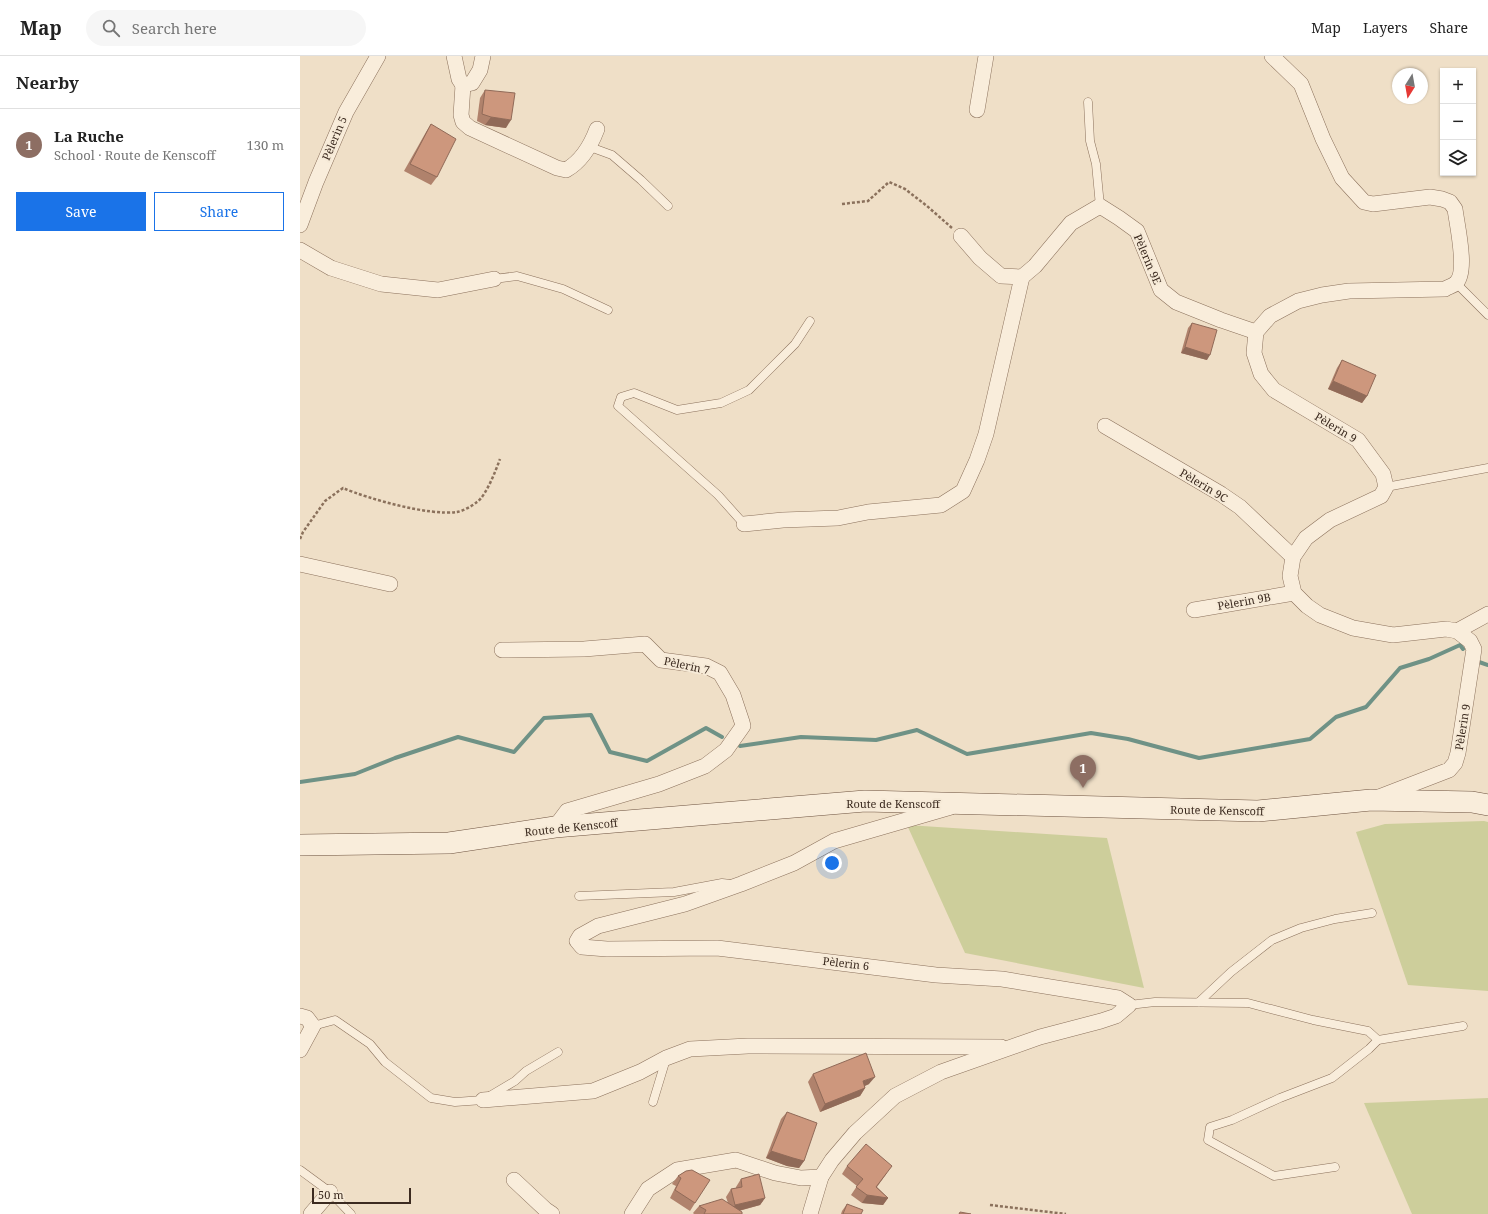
<!DOCTYPE html>
<meta charset="utf-8">
<style>
body{margin:0;font-family:"Noto Serif",serif;background:#f6f6f6;color:#222}
.controls{position:absolute;right:12px;top:12px;display:grid;overflow:hidden;border-radius:0px;box-shadow:0 1px 3px #0004}
.controls button{width:36px;height:36px;display:grid;place-items:center;padding:0;border:0;border-bottom:1px solid #e0e0e0;background:#fff;color:#222;font:20px sans-serif}
.compass{position:absolute;left:1092px;top:12px;width:36px;height:36px;border-radius:50%;background:#fff;box-shadow:0 1px 3px #0004;rotate:191deg}
.scale{position:absolute;left:12px;bottom:10px;width:99px;box-sizing:border-box;padding-left:4px;border:2px solid #3c2b20;border-top:0;font-size:11px;line-height:14px;white-space:nowrap;color:#3c2b20;-webkit-text-stroke:3px #f6ead7;paint-order:stroke}
.you{position:absolute;left:532px;top:807px;width:14px;height:14px;margin:-10px;border:3px solid #fff;border-radius:50%;background:#1a73e8;box-shadow:0 0 0 6px #1a73e833}
.badge{display:grid;place-items:center;width:26px;height:26px;border-radius:50%;background:#1a73e8;color:#fff;font-size:13px;font-weight:700}
.pin{position:absolute;translate:-50% -33px;filter:drop-shadow(0 1px 2px #0008)}
.pin::after{content:'';position:absolute;top:21px;width:14px;height:12px;background:inherit;clip-path:polygon(0 0,100% 0,50% 100%)}
.list{margin:0;padding:0;list-style:none}
h2{display:flex;justify-content:space-between;align-items:center;height:52px;margin:0;padding:0 16px;font-size:17px}
h2 small{font-size:13px;font-weight:400;color:#767676}
.list li{display:grid;grid-template-columns:26px 1fr auto;gap:12px;align-items:center;box-sizing:border-box;height:72px;padding:0 16px;border-top:1px solid #e0e0e0}
.list b{display:block;font-size:15px;white-space:nowrap}
.list p{margin:0;font-size:13px;white-space:nowrap;color:#767676}
.list em{font-size:13px;font-style:normal;color:#767676}
.actions{display:flex;gap:8px;padding:12px 16px}
.actions a{flex:1;padding:9px 0;border:1px solid #1a73e8;border-radius:0px;text-align:center;font-size:14px;color:#1a73e8}
.actions .main{background:#1a73e8;color:#fff}
.icon{flex:none;width:22px;height:22px;fill:none;stroke:currentColor;stroke-width:2;stroke-linecap:round;stroke-linejoin:round}
.map{position:relative;flex:none;width:1188px;height:1158px;overflow:hidden}
header{display:flex;align-items:center;gap:24px;box-sizing:border-box;height:56px;padding:0 20px;background:#fff;border-bottom:1px solid #e0e0e0}
header strong{font-size:19px}
nav{display:flex;gap:22px;margin-inline-start:auto;font-size:14px}
.search{width:280px;height:36px;background:#f6f6f6;display:flex;align-items:center;gap:10px;box-sizing:border-box;padding:0 14px;border-radius:22px;color:#767676;font-size:15px}
main{display:flex}
aside{flex:1;background:#fff}
.map>svg:first-child{display:block}
.green{fill:#cdce9b}
.lines{fill:none;stroke-linecap:round;stroke-linejoin:round}
.stream{stroke:#6f9286;stroke-width:4}
.lane-casing{stroke:#8b715c;stroke-width:9}
.street-casing{stroke:#8b715c;stroke-width:16}
.secondary-casing{stroke:#6d523f;stroke-width:22}
.path{stroke:#8b715c;stroke-width:2.5;stroke-dasharray:3 2;stroke-linecap:butt}
.lane{stroke:#f9eddb;stroke-width:8}
.street{stroke:#f9eddb;stroke-width:15}
.secondary{stroke:#f9eddb;stroke-width:21}
.wall{fill:#b0826c}
.shaded-wall{fill:#906a58}
.building{fill:#cd977d;stroke:#906a58}
.labels{text-anchor:middle;dominant-baseline:central;stroke-width:4;stroke-linejoin:round;paint-order:stroke}
.street-label{font-size:11px;fill:#3c2b20;stroke:#f6ead7}
</style>
<header>
<strong>Map</strong>
<div class="search"><svg class="icon" aria-label="search" viewBox="0 0 24 24"><circle cx="10" cy="10" r="6"/><path d="M15 15l6 6"/></svg>Search here</div>
<nav><a>Map</a><a>Layers</a><a>Share</a></nav>
</header>
<main>
<aside>
<h2>Nearby<small></small></h2>
<ul class="list">
<li><span class="badge" style="background:#8d6e63">1</span><div><b>La Ruche</b><p>School · Route de Kenscoff</p></div><em>130 m</em></li>
</ul>
<div class="actions"><a class="main">Save</a><a>Share</a></div>
</aside>
<div class="map">
<svg width="1188" height="1158" viewBox="0 0 1188 1158">
<rect width="100%" height="100%" fill="#efdfc7"/>
<g class="green">
<polygon points="1184,765 1188,766 1188,935 1108,929 1056,776 1085,768"/>
<polygon points="607,769 807,782 844,932 665,897"/>
<polygon points="1188,1042 1188,1158 1112,1158 1064,1047"/>
</g>
<g class="lines">
<g class="stream">
<polyline points="1179,606 1188,609"/>
<polyline points="440,690 501,681 576,684 617,674 667,698 791,677 828,683 899,702 1010,683 1036,661 1066,651 1100,612 1129,603 1160,589 1163,593"/>
<polyline points="0,726 55,718 95,702 158,681 214,696 244,662 291,659 310,696 347,705 406,672 422,681"/>
</g>
<defs>
<g id="lane">
<polyline points="788,46 790,85 796,108 800,150"/>
<polyline points="290,91 312,99 341,124 368,150"/>
<polyline points="194,223 217,220 263,233 308,254"/>
<polyline points="1156,227 1188,259"/>
<polyline points="1086,431 1188,412"/>
<polyline points="444,468 418,439 318,350 321,341 334,337 377,354 421,347 449,334 495,288 510,265"/>
<polyline points="279,840 374,836 422,827 431,828"/>
<polyline points="899,946 931,916 972,884 1001,872 1035,863 1072,857"/>
<polyline points="829,949 855,946 948,947 1013,964 1068,975 1078,984 1069,993 1032,1022 980,1042 932,1064 910,1071 908,1084 974,1120 1035,1111"/>
<polyline points="13,970 35,964 70,988 85,1006 131,1042 155,1046 183,1044 215,1025 226,1015 258,996"/>
<polyline points="1078,984 1163,970"/>
<polyline points="353,1046 366,1003"/>
<polyline points="0,1114 30,1136 51,1158"/>
</g>
<g id="street">
<polyline points="154,0 159,23 163,29"/>
<path d="M972 0 1001 28 1023 83 1042 122 1064 146 1073 148 1130 141 1142 143 1150 146 1155 153C1157 169 1168 216 1156 227 1153 230 1148 231 1145 233L1049 235 1022 239 998 245 970 260 956 276 954 297 961 318 974 334 1058 384 1083 418 1086 431 1081 440 1030 464 1006 482 993 501 990 520 994 537 1007 550 1020 559 1053 572 1093 579 1146 573 1157 575 1170 585 1174 593 1158 697 1155 707 1149 714 1079 741"/>
<path d="M163 29 161 59 163 66 170 72 257 112 266 114C282 105 291 89 297 73"/>
<polyline points="163,29 172,27 180,14 183,0"/>
<polyline points="677,54 686,0"/>
<polyline points="0,169 16,126 46,56 78,0"/>
<polyline points="661,180 680,202 701,220 722,221 735,210 771,167 800,150 819,162 837,175 861,234 876,246 921,264 956,276"/>
<polyline points="0,194 31,212 81,228 138,234 194,223"/>
<polyline points="805,370 921,438 940,451 993,501"/>
<polyline points="444,468 483,464 538,462 568,456 641,449 663,435 677,404 686,378 722,221"/>
<polyline points="0,508 90,528"/>
<polyline points="894,554 994,537"/>
<polyline points="1157,575 1188,558"/>
<polyline points="202,594 284,593 345,588 361,604 406,610 420,617 433,639 442,666 443,670 426,694 405,710 359,728 267,755 255,771"/>
<polyline points="0,960 7,962 13,970 0,994"/>
<polyline points="183,1044 293,1035 340,1016 366,1002 390,993 448,990 701,991"/>
<polyline points="214,1124 246,1154 252,1158"/>
<polyline points="11,1158 30,1136"/>
<polyline points="332,1158 348,1133 377,1114 436,1104 475,1117 501,1122 521,1121"/>
<polyline points="510,1158 521,1121 532,1104 555,1077 595,1040 641,1016 740,981 801,965 816,960 829,949 818,942 702,923 636,919 417,892 307,893 282,891 277,885 280,880 298,870 385,848 441,828 494,807 534,785 651,751"/>
</g>
<polyline id="secondary" points="0,789 149,787 255,771 565,745 958,755 1071,744 1172,746 1188,749"/>
</defs>
<use href="#lane" class="lane-casing"/>
<use href="#street" class="street-casing"/>
<use href="#secondary" class="secondary-casing"/>
<g class="path">
<polyline points="542,148 568,145 589,126 605,133 627,150 652,172"/>
<path d="M0 483 3 476 25 445 43 432C69 443 129 460 157 456 163 455 172 450 177 446 186 440 196 414 200 403"/>
<polyline points="690,1149 766,1158"/>
</g>
<use href="#lane" class="lane"/>
<use href="#street" class="street"/>
<use href="#secondary" class="secondary"/>
</g>
<g class="wall">
<polygon points="185,34 206,72 185,69 177,65 180,42"/>
<polygon points="131,68 137,121 131,129 104,115 126,76"/>
<polygon points="892,267 907,304 881,297 888,272"/>
<polygon points="1042,304 1067,340 1062,347 1028,333 1037,312"/>
<polygon points="513,1018 569,1028 565,1030 565,1032 560,1040 520,1056 508,1026"/>
<polygon points="487,1056 504,1105 499,1112 487,1110 466,1102 481,1063"/>
<polygon points="547,1110 587,1117 577,1131 588,1142 583,1149 562,1147 551,1139 557,1130 542,1118"/>
<polygon points="386,1115 395,1147 390,1155 370,1142 376,1130 372,1128 378,1120"/>
<polygon points="441,1123 465,1142 460,1149 439,1155 442,1158 394,1158 393,1157 399,1150 428,1147 426,1141 431,1133 436,1132 436,1131"/>
<polygon points="547,1148 561,1158 541,1158 542,1155"/>
</g>
<g class="shaded-wall">
<polygon points="191,61 211,64 206,72 185,69"/>
<polygon points="885,291 910,299 907,304 881,297"/>
<polygon points="1033,325 1067,340 1062,347 1028,333"/>
<polygon points="575,1021 569,1028 557,1033 563,1025"/>
<polygon points="565,1032 560,1040 520,1056 525,1048"/>
<polygon points="471,1095 504,1105 499,1112 487,1110 466,1102"/>
<polygon points="567,1139 588,1142 583,1149 562,1147"/>
<polygon points="465,1142 460,1149 430,1157 435,1149"/>
</g>
<g class="building">
<polygon points="185,34 215,37 211,64 191,61 182,58"/>
<polygon points="131,68 156,83 137,121 110,108"/>
<polygon points="892,267 917,274 910,299 885,291"/>
<polygon points="1042,304 1076,319 1067,340 1033,325"/>
<polygon points="566,997 575,1021 563,1025 565,1032 525,1048 513,1018"/>
<polygon points="487,1056 517,1067 504,1105 493,1102 471,1095"/>
<polygon points="566,1088 592,1110 576,1131 588,1142 567,1139 556,1131 563,1123 547,1110"/>
<polygon points="392,1114 410,1124 395,1147 375,1134 381,1122 378,1120 386,1115"/>
<polygon points="459,1118 465,1142 435,1149 431,1133 442,1131 441,1123"/>
<polygon points="422,1143 442,1156 442,1158 404,1158 406,1154 399,1150"/>
<polygon points="547,1148 563,1154 561,1158 543,1158"/>
<polygon points="660,1156 671,1158 659,1158"/>
</g>
<g class="labels">
<g class="street-label">
<text transform="translate(34 82) rotate(-67)">Pèlerin 5</text>
<text transform="translate(848 203) rotate(67)">Pèlerin 9E</text>
<text transform="translate(1036 371) rotate(31)">Pèlerin 9</text>
<text transform="translate(904 429) rotate(31)">Pèlerin 9C</text>
<text transform="translate(944 545) rotate(-10)">Pèlerin 9B</text>
<text transform="translate(387 609) rotate(12)">Pèlerin 7</text>
<text transform="translate(1162 671) rotate(-81)">Pèlerin 9</text>
<text x="593" y="747">Route de Kenscoff</text>
<text transform="translate(917 754) rotate(1)">Route de Kenscoff</text>
<text transform="translate(271 771) rotate(-6)">Route de Kenscoff</text>
<text transform="translate(546 907) rotate(7)">Pèlerin 6</text>
</g>
</g>
</svg>
<div class="controls">
<button>+</button>
<button>−</button>
<button><svg class="icon" aria-label="layers" viewBox="0 0 24 24"><path d="M12 4l9 5-9 5-9-5zM3 14l9 5 9-5"/></svg></button>
</div>
<svg class="compass" viewBox="-18 -18 36 36"><path d="M0-13l5 13h-10z" fill="#e53935"/><path d="M0 13l5-13h-10z" fill="#767676"/></svg>
<div class="scale">50 m</div>
<div class="you"></div>
<div class="pin badge" style="left:783px;top:732px;background:#8d6e63">1</div>
</div>
</main>
